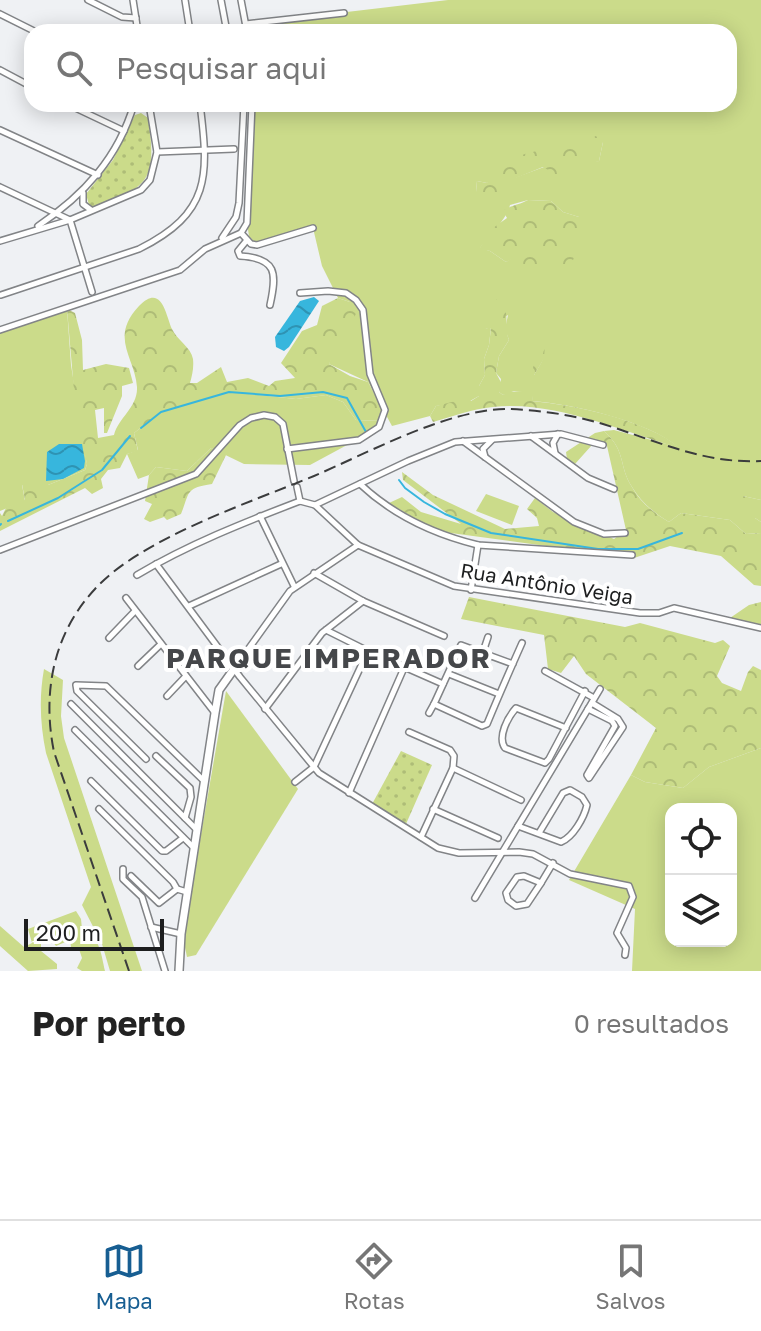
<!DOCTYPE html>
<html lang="pt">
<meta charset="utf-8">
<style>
body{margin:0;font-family:"Golos Text",sans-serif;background:#f2f2f2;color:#222}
.controls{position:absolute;right:24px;bottom:24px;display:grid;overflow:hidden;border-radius:16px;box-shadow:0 4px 20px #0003}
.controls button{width:72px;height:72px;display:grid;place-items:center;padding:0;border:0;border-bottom:2px solid #e0e0e0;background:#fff;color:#222;font:40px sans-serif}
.scale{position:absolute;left:24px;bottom:20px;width:140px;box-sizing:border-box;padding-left:8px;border:4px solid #1d1e1f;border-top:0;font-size:22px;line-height:28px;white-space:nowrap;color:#1d1e1f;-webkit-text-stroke:6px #fff;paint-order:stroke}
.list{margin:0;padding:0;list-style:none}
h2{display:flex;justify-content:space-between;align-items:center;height:104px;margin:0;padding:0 32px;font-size:34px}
h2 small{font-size:26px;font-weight:400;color:#767676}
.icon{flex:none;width:44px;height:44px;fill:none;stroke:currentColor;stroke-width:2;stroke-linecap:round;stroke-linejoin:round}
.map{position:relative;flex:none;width:761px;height:971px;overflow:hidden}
.search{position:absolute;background:#fff;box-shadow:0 4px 20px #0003;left:24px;right:24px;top:24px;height:88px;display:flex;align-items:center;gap:20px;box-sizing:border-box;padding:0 28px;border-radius:24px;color:#767676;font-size:30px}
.sheet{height:248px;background:#fff}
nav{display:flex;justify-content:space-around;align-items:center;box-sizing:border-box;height:112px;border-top:2px solid #e0e0e0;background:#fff;font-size:22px;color:#767676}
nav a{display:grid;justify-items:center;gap:4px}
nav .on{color:#175e92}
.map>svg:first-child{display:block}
.green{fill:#cbdb8a;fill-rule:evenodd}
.forest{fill:url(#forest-crowns)}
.park{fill:url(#park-dots)}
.water{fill:url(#water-waves)}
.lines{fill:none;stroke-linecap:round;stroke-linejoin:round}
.stream{stroke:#37b6dd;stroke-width:2}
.street-casing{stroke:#828487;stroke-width:8}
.secondary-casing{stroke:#828487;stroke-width:10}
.street{stroke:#fff;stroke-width:5}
.secondary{stroke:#fff;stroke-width:7}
.rail{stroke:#3b3c3d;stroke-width:2;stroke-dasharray:12 6;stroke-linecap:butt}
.labels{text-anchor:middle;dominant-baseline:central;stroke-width:8;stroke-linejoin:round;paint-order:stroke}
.street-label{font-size:20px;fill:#1d1e1f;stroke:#fff}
.district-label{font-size:28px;font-weight:bold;letter-spacing:2px;fill:#45474a;stroke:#fff}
</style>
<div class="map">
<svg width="761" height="971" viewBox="0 0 761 971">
<defs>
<pattern id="forest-crowns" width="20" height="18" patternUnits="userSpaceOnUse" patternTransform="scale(2)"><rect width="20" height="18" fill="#cbdb8a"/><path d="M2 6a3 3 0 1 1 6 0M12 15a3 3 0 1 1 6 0" fill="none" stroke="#aebc77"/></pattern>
<pattern id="park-dots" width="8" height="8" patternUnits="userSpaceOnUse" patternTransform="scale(2)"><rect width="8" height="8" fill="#cbdb8a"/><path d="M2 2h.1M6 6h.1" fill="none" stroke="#aebc77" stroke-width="1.8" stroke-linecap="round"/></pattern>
<pattern id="water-waves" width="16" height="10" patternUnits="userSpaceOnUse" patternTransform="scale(2)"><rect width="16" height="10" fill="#37b6dd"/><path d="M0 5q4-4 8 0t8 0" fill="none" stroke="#2e93b3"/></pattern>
</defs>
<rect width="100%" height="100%" fill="#eff1f4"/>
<g class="green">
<path d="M448 0H761V500L743 496 755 518 761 522V533L746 534 730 520 681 513 669 522C654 513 641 502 632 487 618 465 627 452 604 431L614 430 678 447C648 421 572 404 532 401L534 375 544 358 523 392 514 391 503 395 499 392 501 379 496 373 499 356 509 340 505 329 508 315 485 329 491 327 489 345 484 359 485 375 479 386V396L470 401 436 406 430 416 392 426 368 382 329 364 350 302 338 298 322 266 313 228 257 245 249 236 247 223 252 104H729V32H247L246 24ZM603 142 599 161 544 167 476 192 477 181 487 183ZM528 200 551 201 563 212 579 217 506 262 490 251 480 248C489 236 507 219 510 205Z"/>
<polygon points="67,309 71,365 87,464 85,470 48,485 22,485 25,501 0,511 0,332"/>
<polygon points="229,392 296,399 326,395 343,402 356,420 381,421 373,431 310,465 244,464 211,448 187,471 156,467 149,475 138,479 127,454 138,450 134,433 161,412"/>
<polygon points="486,494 519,506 512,525 476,511"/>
<path d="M44 669 63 680 61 716 64 738 142 971H110L102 944 82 905 91 887 46 753C40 724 39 697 44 669Z"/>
<polygon points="226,691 298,789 196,955 187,957 183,938"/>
<path d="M761 748V971H632L635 909 569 880 631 775 645 782 683 788 709 767ZM671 809H731V941H671Z"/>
<path d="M76 911 81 919 82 929C100 937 101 953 105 971H82L77 968 82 958 79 949 71 947 70 940 56 946 49 937 41 942V951L57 964V969L28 971 0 946V926L24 947 32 943 28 929Z"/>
</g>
<g class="forest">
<polygon points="596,136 603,142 599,161 557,175 543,167 511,180 510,191 486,201 476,192 477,181 487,183 513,157"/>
<path d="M528 200 551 201 563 212 579 217 583 229 568 276 534 271 515 258 506 262 490 251 479 249 493 228 507 218 503 211C511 205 519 205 528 200Z"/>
<path d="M338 298 350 302 358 310 329 364 350 376 368 382 384 412 381 421 356 420 343 402 326 395 296 399 229 392 161 412 134 433 138 451 127 454 120 468 108 470 101 479 103 488 92 494 85 488 0 531V513L2 516 6 508 25 500 22 484 38 480 48 485 85 470 87 464 76 414 67 309 75 313 82 340 83 370 106 364 129 368 133 383 122 386V396L107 433H104V408L95 410 98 438 114 435C118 418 138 407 137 387 135 357 109 338 139 306 162 282 166 316 172 329 177 340 191 347 193 359 194 368 192 376 190 383H197L221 367 227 382 248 378 269 386 275 381 295 378 281 363 302 331 317 325 322 306Z"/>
<path d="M498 298C512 312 503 324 509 340L499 356 496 373 503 386 499 392 503 395 508 392 523 391 525 381 532 374 537 345 545 344 544 358 534 375 536 381 532 401C575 405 647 420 680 448 622 432 555 400 493 407 473 409 453 416 433 422L430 416 436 406 468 398 471 401 479 396V386L485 375 484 359 489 345 491 328 484 329 483 308 491 307Z"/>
<path d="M604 431C627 452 618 465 632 487 640 502 654 513 669 522L681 513 730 520 746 534 761 533V586L754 585 721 556 670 546 634 558 436 531 389 503 402 497 421 512 461 524 403 480 402 472 433 495 505 529 539 526 537 518 527 509 535 498 553 512 614 539 626 530 607 446 592 445 575 464 567 459 566 452 595 433Z"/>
<path d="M211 448 227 453 212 484C185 488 190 492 181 514L167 520 164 517 150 522 144 519 152 504 145 501 149 475 156 467 187 471Z"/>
<polygon points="743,496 761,500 761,522 755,518 744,518 738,507 737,501"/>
<polygon points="469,597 625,627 640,623 715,643 723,640 730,646 717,676 722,683 741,691 748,672 753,666 761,670 761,748 709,767 683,788 645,782 631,775 656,728 586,674 574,656 561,673 548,669 544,635 461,619"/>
<polygon points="761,602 761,625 730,618 749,605"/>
</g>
<g class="park">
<path d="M141 113 148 118C157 178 151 188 93 207L89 205 86 194 113 160 135 115Z"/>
<polygon points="401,751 432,765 406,824 371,806"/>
</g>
<g class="water">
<polygon points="314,297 319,301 289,347 284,351 276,347 275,337 300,301"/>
<polygon points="59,444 82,444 85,461 84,468 63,479 46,481 47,452"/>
</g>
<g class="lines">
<g class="stream">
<polyline points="141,428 161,412 229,392 280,396 323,392 347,398 366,432"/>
<polyline points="399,480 405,488 424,502 445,514 491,533 598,549 638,549 682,533"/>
<polyline points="8,521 58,498 102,470 130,436"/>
<polyline points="0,525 1,524"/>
</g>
<defs>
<g id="street">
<polyline points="88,0 122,17 136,18"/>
<polyline points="133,0 138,32"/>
<polyline points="185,0 190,32"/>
<polyline points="221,0 227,32"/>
<polyline points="241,0 247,32"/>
<polyline points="0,14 36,32"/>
<polyline points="246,24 344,13"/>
<polyline points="0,70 32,87"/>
<polyline points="67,104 124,131"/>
<polyline points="0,130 98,175"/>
<polyline points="157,152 234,149"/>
<polyline points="0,187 70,220 92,292"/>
<polyline points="83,193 83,204 91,210"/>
<path d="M38 226C84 195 118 158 134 104"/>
<polyline points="241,233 251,244 257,245 313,228"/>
<polyline points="222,238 236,217 239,203 244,104"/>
<path d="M247 240 238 251 240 256C277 258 277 273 270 305"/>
<polyline points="0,241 70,220 141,190 150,180 157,152 149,104"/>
<path d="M1 295 139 249C211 213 209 176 200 104"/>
<polyline points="0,330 180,270 205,249 241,233 247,223 252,104"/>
<polyline points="531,436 588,478 614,489"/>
<polyline points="463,441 574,522 604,534 625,533"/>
<polyline points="287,449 359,440 379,427 385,410 370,374 363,310 356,300 346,293 328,291 300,293"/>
<polyline points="555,453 553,443 558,434"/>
<polyline points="485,457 483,449 492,440"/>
<path d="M360 484C394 516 433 534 478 545L632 555"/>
<polyline points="297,487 300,501"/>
<polyline points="300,501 315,505 358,545 454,586 640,613 659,613 674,608 761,628"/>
<polyline points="315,505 408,461 455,442 561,434 603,445"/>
<polyline points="260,516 294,586"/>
<polyline points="0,550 196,474 240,425 251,418 264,415 275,417 283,424 294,481"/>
<polyline points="156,564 240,677 319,773 438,848 459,853 519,852 533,854 570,874 629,886 633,897 617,933 626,948 625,955"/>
<polyline points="314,573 363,601 444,636"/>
<path d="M137 575C187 545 245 522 300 501"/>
<polyline points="471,590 478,545"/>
<polyline points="126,598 215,713"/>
<polyline points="189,606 281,564"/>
<polyline points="326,630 368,651 443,684"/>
<polyline points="109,638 135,611"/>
<polyline points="483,652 488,637"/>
<path d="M513 664 461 645 434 704 482 726 487 724C498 697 510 670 522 643"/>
<polyline points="138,666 161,644"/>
<polyline points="234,669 290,591 358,545"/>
<polyline points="545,671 594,698"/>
<polyline points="449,674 499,694"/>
<polyline points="167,696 186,676"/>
<polyline points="71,704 185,818 191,797 190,788 156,756"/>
<polyline points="265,709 322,633 363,601"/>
<polyline points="588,709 612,721 615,726 587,775 589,778 623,727 618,719 592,703"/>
<polyline points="429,713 434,704"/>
<path d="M566 728 516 708C508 717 497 737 505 748L545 763 549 759 585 691"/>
<polyline points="75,730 194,848"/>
<polyline points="409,732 450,750 454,756 453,768 421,837"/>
<polyline points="146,759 77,691 76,685 106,686 204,781"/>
<polyline points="453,768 521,800"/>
<polyline points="91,781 162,851 166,851 183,838"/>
<polyline points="295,782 314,767 368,651"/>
<polyline points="349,793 404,668"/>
<polyline points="99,809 173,882 177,889 187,892"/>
<polyline points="433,809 498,838"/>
<polyline points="185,818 197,830"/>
<path d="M518 826 561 842C573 837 584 818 587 805L582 797 570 790 563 793 539 833"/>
<polyline points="123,869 123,879 142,897 165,971"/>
<polyline points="131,876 159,903 177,889"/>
<polygon points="524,876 541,883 527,904 516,906 508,900 506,893 517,877"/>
<polyline points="541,883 553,863"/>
<polyline points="475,898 600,689"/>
<polyline points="151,927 181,934"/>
</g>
<polyline id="secondary" points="179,971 181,934 215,713 219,690 234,669"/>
</defs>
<use href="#street" class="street-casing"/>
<use href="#secondary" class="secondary-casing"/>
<use href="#street" class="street"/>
<use href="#secondary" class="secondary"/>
<path class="rail" d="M129 971 54 752C42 693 53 634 95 589 140 539 251 502 314 476 370 452 448 409 508 409 540 410 573 415 603 424 657 441 704 464 761 461"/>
</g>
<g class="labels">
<g class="street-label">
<text transform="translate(547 583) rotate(9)">Rua Antônio Veiga</text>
</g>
<g class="district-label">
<text x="329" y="657">PARQUE IMPERADOR</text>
</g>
</g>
</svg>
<div class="controls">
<button><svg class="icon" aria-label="locate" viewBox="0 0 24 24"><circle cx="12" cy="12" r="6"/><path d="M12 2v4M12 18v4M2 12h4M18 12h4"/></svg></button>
<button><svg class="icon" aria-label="layers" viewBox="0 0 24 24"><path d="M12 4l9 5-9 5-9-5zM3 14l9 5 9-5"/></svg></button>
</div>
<div class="scale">200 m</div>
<div class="search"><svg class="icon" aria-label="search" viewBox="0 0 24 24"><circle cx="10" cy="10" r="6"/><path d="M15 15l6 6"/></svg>Pesquisar aqui</div>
</div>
<section class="sheet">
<h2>Por perto<small>0 resultados</small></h2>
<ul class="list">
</ul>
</section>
<nav>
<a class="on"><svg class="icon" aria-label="map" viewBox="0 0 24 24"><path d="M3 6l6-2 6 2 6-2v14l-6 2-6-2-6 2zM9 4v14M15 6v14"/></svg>Mapa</a>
<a><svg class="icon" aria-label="directions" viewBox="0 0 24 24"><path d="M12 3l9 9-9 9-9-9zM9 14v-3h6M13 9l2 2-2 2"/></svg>Rotas</a>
<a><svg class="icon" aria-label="saved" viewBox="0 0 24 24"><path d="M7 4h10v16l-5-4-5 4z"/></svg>Salvos</a>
</nav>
